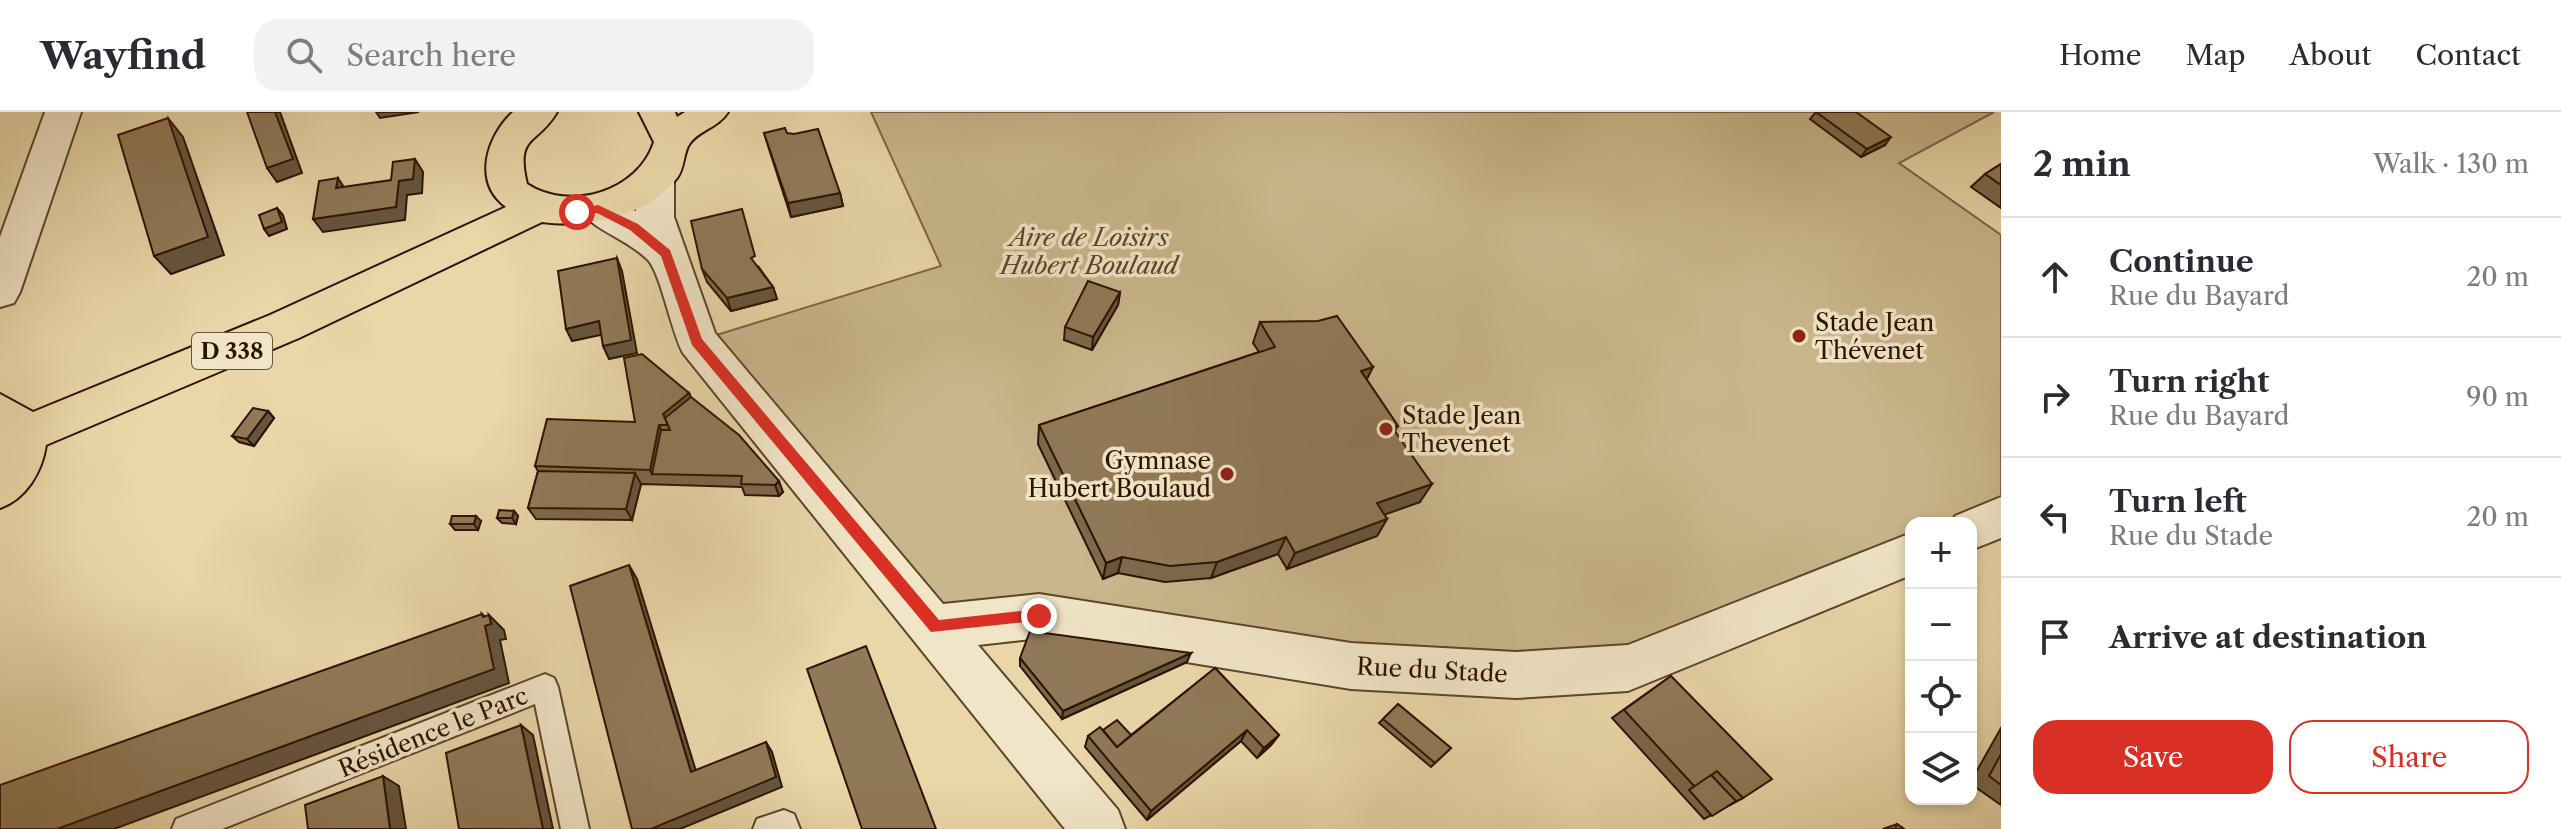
<!DOCTYPE html>
<meta charset="utf-8">
<style>
body{margin:0;font-family:"Libre Caslon Text",serif;background:#f2f2f3;color:#2b2b33}
.controls{position:absolute;right:24px;bottom:24px;display:grid;overflow:hidden;border-radius:16px;box-shadow:0 4px 12px #0003}
.controls button{width:72px;height:72px;display:grid;place-items:center;padding:0;border:0;border-bottom:2px solid #e1e1e2;background:#fff;color:#2b2b33;font:40px sans-serif}
.stop{position:absolute;width:24px;height:24px;margin:-18px;border:6px solid #d93025;border-radius:50%;background:#fff}
.stop.end{background:#d93025;border-color:#fff;box-shadow:0 2px 8px #0008}
.list{margin:0;padding:0;list-style:none}
h2{display:flex;justify-content:space-between;align-items:center;height:104px;margin:0;padding:0 32px;font-size:34px}
h2 small{font-size:26px;font-weight:400;color:#7c7c81}
.list li{display:grid;grid-template-columns:52px 1fr auto;gap:24px;align-items:center;box-sizing:border-box;height:120px;padding:0 32px;border-top:2px solid #e1e1e2}
.list b{display:block;font-size:30px;white-space:nowrap}
.list p{margin:0;font-size:26px;white-space:nowrap;color:#7c7c81}
.list em{font-size:26px;font-style:normal;color:#7c7c81}
.actions{display:flex;gap:16px;padding:24px 32px}
.actions a{flex:1;padding:18px 0;border:2px solid #d93025;border-radius:24px;text-align:center;font-size:28px;color:#d93025}
.actions .main{background:#d93025;color:#fff}
.icon{flex:none;width:44px;height:44px;fill:none;stroke:currentColor;stroke-width:2;stroke-linecap:round;stroke-linejoin:round}
.map{position:relative;flex:none;width:2001px;height:717px;overflow:hidden}
header{display:flex;align-items:center;gap:48px;box-sizing:border-box;height:112px;padding:0 40px;background:#fff;border-bottom:2px solid #e1e1e2}
header strong{font-size:38px}
nav{display:flex;gap:44px;margin-inline-start:auto;font-size:28px}
.search{width:560px;height:72px;background:#f2f2f3;display:flex;align-items:center;gap:20px;box-sizing:border-box;padding:0 28px;border-radius:24px;color:#7c7c81;font-size:30px}
main{display:flex}
aside{flex:1;background:#fff}
.map>svg:first-child{display:block}
.green{fill:#c9b68c;stroke:#7c6446;stroke-width:2}
.lines{fill:none;stroke-linecap:round;stroke-linejoin:round}
.lane-casing{stroke:#5e442a;stroke-width:4}
.street-casing{stroke:#5e442a;stroke-width:4}
.primary-casing{stroke:#2f1300;stroke-width:4}
.lane{fill:#f1e5c7;fill-rule:evenodd}
.street{fill:#f1e5c7;fill-rule:evenodd}
.primary{fill:#e9d7a9;fill-rule:evenodd}
.wall{fill:#7c684c;stroke:#2f1300;stroke-width:2}
.shaded-wall{fill:#65553e;stroke:#2f1300;stroke-width:2}
.building{fill:#907958;stroke:#2f1300;stroke-width:2}
.route{fill:#d93025}
.poi-dot{fill:#8f2418;stroke:#f1e5c7;stroke-width:3}
.labels{text-anchor:middle;dominant-baseline:central;stroke-width:7;stroke-linejoin:round;paint-order:stroke}
.shield{fill:#f1e5c7;stroke:#69523c;stroke-width:2}
.shield-label{font-size:22px;font-weight:bold;fill:#2f1300}
.park-label{font-size:24px;font-style:italic;fill:#5d442a;stroke:#f1e5c7}
.poi-label{font-size:24px;fill:#2f1300;stroke:#f1e5c7;text-anchor:start}
.street-label{font-size:24px;fill:#2f1300;stroke:#f1e5c7}
</style>
<header>
<strong>Wayfind</strong>
<div class="search"><svg class="icon" aria-label="search" viewBox="0 0 24 24"><circle cx="10" cy="10" r="6"/><path d="M15 15l6 6"/></svg>Search here</div>
<nav><a>Home</a><a>Map</a><a>About</a><a>Contact</a></nav>
</header>
<main>
<div class="map">
<svg width="2001" height="717" viewBox="0 0 2001 717">
<rect width="100%" height="100%" fill="#e9d7a9"/>
<filter id="stains"><feTurbulence type="fractalNoise" baseFrequency=".0025" numOctaves="4"/><feColorMatrix values="0 0 0 0 .2 0 0 0 0 .09 0 0 0 0 .02 0 0 0 .5 -.17"/></filter>
<radialGradient id="worn" r=".72"><stop offset=".6" stop-color="#630" stop-opacity="0"/><stop offset="1" stop-color="#630" stop-opacity=".3"/></radialGradient>
<polygon class="green" points="871,0 1994,0 1899,51 2001,123 2001,405 1971,411 1911,411 1911,442 1628,556 936,515 697,229 941,154"/>
<g class="lines">
<defs>
<g id="lane">
<polygon points="545,562 554,566 558,575 589,717 561,717 535,592 222,717 172,717 176,707"/>
<polygon points="784,698 794,702 800,717 753,717 757,707"/>
</g>
<g id="street">
<polygon points="45,0 81,0 20,180 14,191 0,195 0,125"/>
<path d="M655 53 668 57 674 66V105L715 221 943 492 1039 482 1351 531 1516 540 1628 533 1911 421V463L1628 579 1516 586 1351 577 1039 526 978 533 1118 698 1125 717H1065L683 241C671 219 661 162 648 148 629 128 591 117 579 97L585 87 598 83 636 99V66L642 57Z"/>
<polygon points="2001,385 2001,426 1971,438 1971,411 1952,411 1955,404"/>
</g>
<path id="primary" d="M513 0H557C537 34 515 22 527 72 570 100 638 80 654 30L639 0H675L677 5 685 0H728C719 15 700 18 690 31 683 40 685 56 677 66 647 105 588 116 542 110L299 226 46 333C42 360 26 387 0 396V282L33 300 270 203 506 95C472 70 487 24 513 0Z"/>
</defs>
<use href="#lane" class="lane-casing"/>
<use href="#street" class="street-casing"/>
<use href="#primary" class="primary-casing"/>
<use href="#lane" class="lane"/>
<use href="#street" class="street"/>
<use href="#primary" class="primary"/>
</g>
<g class="wall">
<polygon points="1816,0 1885,33 1861,45 1810,7"/>
<polygon points="764,21 787,21 840,81 843,94 791,105 768,34"/>
<polygon points="2001,52 2001,96 1971,75 1985,62"/>
<polygon points="758,154 773,175 777,187 731,199 707,170 702,157"/>
<polygon points="1120,180 1118,193 1092,238 1064,228 1065,215"/>
<polygon points="1260,210 1367,268 1398,314 1395,319 1420,390 1384,402 1387,407 1377,424 1287,457 1278,442 1211,466 1165,470 1118,461 1103,467 1038,332 1039,313 1259,240 1253,231"/>
<polygon points="689,281 691,286 783,380 779,384 745,383 742,375 641,372 632,408 536,407 528,396 538,359 535,354 635,310"/>
<polygon points="268,299 274,306 254,334 239,330 232,324"/>
<polygon points="514,399 518,404 516,412 502,411 497,406"/>
<polygon points="481,409 478,418 455,418 450,412"/>
<polygon points="1020,546 1187,550 1062,607 1020,554"/>
<polygon points="1215,556 1279,623 1271,633 1257,646 1241,629 1147,708 1085,635 1088,624 1103,618 1131,623"/>
<polygon points="1671,564 1743,686 1704,707 1612,606"/>
<polygon points="1398,592 1451,636 1431,655 1379,611"/>
<polygon points="2001,616 2001,693 1971,672 1971,669"/>
<polygon points="1897,712 1904,717 1883,717"/>
</g>
<g class="shaded-wall">
<polygon points="275,0 280,0 302,61 277,70 267,56"/>
<polygon points="376,0 419,0 380,6"/>
<polygon points="168,6 183,25 224,143 171,162 154,144"/>
<polygon points="1891,25 1885,33 1861,45 1867,37"/>
<polygon points="415,47 423,60 422,81 407,83 405,108 323,120 313,107 399,69"/>
<polygon points="338,66 347,80 336,76"/>
<polygon points="840,81 843,94 791,105 788,91"/>
<polygon points="277,96 283,103 287,117 269,124 264,117"/>
<polygon points="617,146 622,159 637,241 609,247 603,234"/>
<polygon points="773,175 777,187 731,199 727,186"/>
<polygon points="1120,180 1118,193 1092,238 1093,225"/>
<polygon points="599,209 605,222 572,229 566,217"/>
<polygon points="1373,255 1363,275 1361,259"/>
<polygon points="689,281 696,297 670,317 663,302"/>
<polygon points="268,299 274,306 254,334 247,327"/>
<polygon points="659,313 666,329 652,362 650,358"/>
<polygon points="635,361 641,372 632,408 626,397"/>
<polygon points="779,369 783,380 779,384 775,373"/>
<polygon points="1432,372 1420,390 1367,409 1377,391"/>
<polygon points="514,399 518,404 516,412 512,406"/>
<polygon points="476,404 481,409 478,418 474,412"/>
<polygon points="1387,407 1377,424 1287,457 1295,441"/>
<polygon points="1286,425 1278,442 1211,466 1217,450"/>
<polygon points="1122,445 1118,461 1103,467 1106,451"/>
<polygon points="629,453 637,467 699,669 691,660"/>
<polygon points="482,502 491,510 489,503 504,518 506,527 500,528 509,571 114,717 57,717 483,505"/>
<polygon points="1191,541 1187,550 1062,607 1063,599"/>
<polygon points="521,613 533,623 553,717 543,717"/>
<polygon points="1247,618 1241,629 1147,708 1151,699"/>
<polygon points="1279,623 1271,633 1257,646 1264,636"/>
<polygon points="766,630 772,640 782,675 680,717 651,717"/>
<polygon points="383,664 399,674 406,717 390,717"/>
</g>
<g class="building">
<polygon points="247,0 275,0 293,47 267,56"/>
<polygon points="1816,0 1856,0 1891,25 1867,37"/>
<polygon points="168,6 208,125 154,144 118,23"/>
<polygon points="785,16 787,21 794,22 818,17 840,81 788,91 764,21"/>
<polygon points="415,47 413,67 399,69 396,95 313,107 319,69 338,66 336,76 391,68 393,50"/>
<polygon points="2001,52 2001,73 1985,62"/>
<polygon points="277,96 282,110 264,117 259,103"/>
<polygon points="742,97 755,144 751,146 773,175 727,186 702,157 691,109"/>
<polygon points="617,146 631,228 603,234 599,209 566,217 558,159"/>
<polygon points="1088,169 1120,180 1093,225 1065,215"/>
<polygon points="1337,204 1373,255 1361,259 1398,314 1392,315 1432,372 1377,391 1387,407 1295,441 1286,425 1217,450 1170,454 1122,445 1106,451 1039,313 1275,235 1260,210 1318,209"/>
<polygon points="642,242 689,281 663,302 668,313 659,313 650,358 535,354 547,307 635,310 624,246"/>
<polygon points="691,285 739,323 779,369 775,373 741,372 742,364 652,362 661,318 670,318 665,306"/>
<polygon points="253,296 268,299 247,327 232,324"/>
<polygon points="538,359 635,361 626,397 528,396"/>
<polygon points="499,398 514,399 512,406 497,406"/>
<polygon points="452,404 476,404 474,412 450,412"/>
<polygon points="629,453 691,660 766,630 776,665 651,717 632,717 570,474"/>
<polygon points="482,502 483,505 489,503 491,512 485,514 494,557 57,717 0,717 0,673"/>
<polygon points="1030,519 1191,541 1063,599 1020,546"/>
<polygon points="866,534 936,717 862,717 807,557"/>
<polygon points="1215,556 1279,623 1264,636 1247,618 1151,699 1088,624 1100,615 1117,635"/>
<polygon points="1671,564 1772,667 1743,686 1717,659 1695,675 1624,598"/>
<polygon points="1398,592 1451,636 1435,651 1383,607"/>
<polygon points="1117,608 1131,623 1117,635 1103,618"/>
<polygon points="521,613 543,717 459,717 446,641"/>
<polygon points="2001,642 2001,673 1989,664"/>
<polygon points="1711,663 1736,689 1712,704 1689,678"/>
<polygon points="383,664 390,717 308,717 305,693"/>
<polygon points="1897,712 1904,717 1895,717"/>
</g>
<polygon class="route" points="598,93 638,112 670,138 702,227 939,508 1039,497 1046,504 1044,508 931,520 692,233 661,144 630,118 597,101 577,104 572,100"/>
<g class="poi-dot">
<circle cx="1799" cy="224" r="8"/>
<circle cx="1386" cy="317" r="8"/>
<circle cx="1227" cy="362" r="8"/>
</g>
<g class="labels">
<rect class="shield" x="192" y="221" width="80" height="36" rx="6"/>
<g class="shield-label">
<text x="232" y="239">D 338</text>
</g>
<g class="park-label">
<text x="1089" y="125">Aire de Loisirs<tspan x="1089" dy="28">Hubert Boulaud</tspan></text>
</g>
<g class="poi-label">
<text x="1815" y="210">Stade Jean<tspan x="1815" dy="28">Thévenet</tspan></text>
<text x="1402" y="303">Stade Jean<tspan x="1402" dy="28">Thevenet</tspan></text>
<text x="1211" y="348" text-anchor="end">Gymnase<tspan x="1211" dy="28">Hubert Boulaud</tspan></text>
</g>
<g class="street-label">
<text transform="translate(1432 558) rotate(3)">Rue du Stade</text>
<text transform="translate(433 620) rotate(-22)">Résidence le Parc</text>
</g>
</g>
<rect width="100%" height="100%" filter="url(#stains)"/>
<rect width="100%" height="100%" fill="url(#worn)"/>
</svg>
<div class="controls">
<button>+</button>
<button>−</button>
<button><svg class="icon" aria-label="locate" viewBox="0 0 24 24"><circle cx="12" cy="12" r="6"/><path d="M12 2v4M12 18v4M2 12h4M18 12h4"/></svg></button>
<button><svg class="icon" aria-label="layers" viewBox="0 0 24 24"><path d="M12 4l9 5-9 5-9-5zM3 14l9 5 9-5"/></svg></button>
</div>
<div class="stop" style="left:577px;top:100px"></div>
<div class="stop end" style="left:1039px;top:504px"></div>
</div>
<aside>
<h2>2 min<small>Walk · 130 m</small></h2>
<ul class="list">
<li><svg class="icon" aria-label="ahead" viewBox="0 0 24 24"><path d="M12 20V5M6 11l6-6 6 6"/></svg><div><b>Continue</b><p>Rue du Bayard</p></div><em>20 m</em></li>
<li><svg class="icon" aria-label="right" viewBox="0 0 24 24"><path d="M7 20v-9h11M14 6l5 5-5 5"/></svg><div><b>Turn right</b><p>Rue du Bayard</p></div><em>90 m</em></li>
<li><svg class="icon" aria-label="left" viewBox="0 0 24 24"><path d="M17 20v-9H6M10 6l-5 5 5 5"/></svg><div><b>Turn left</b><p>Rue du Stade</p></div><em>20 m</em></li>
<li><svg class="icon" aria-label="arrive" viewBox="0 0 24 24"><path d="M6 21V4h12l-3 4 3 4H6"/></svg><div><b>Arrive at destination</b></div></li>
</ul>
<div class="actions"><a class="main">Save</a><a>Share</a></div>
</aside>
</main>
